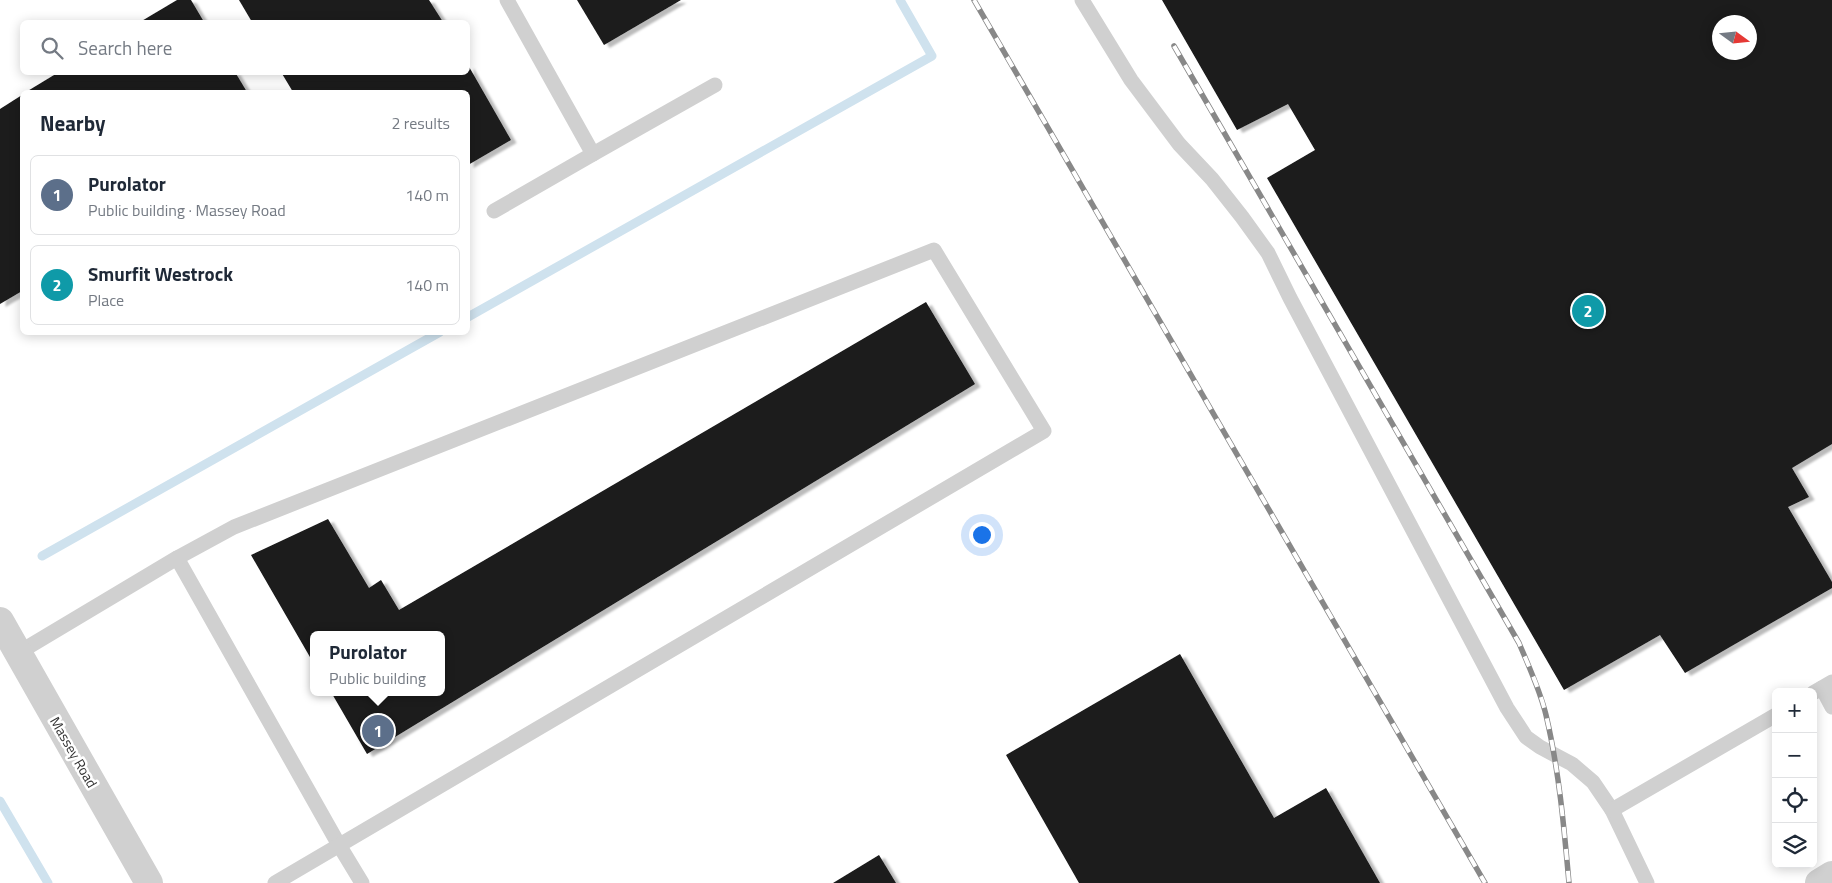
<!DOCTYPE html>
<meta charset="utf-8">
<style>
body{margin:0;font-family:"Titillium Web",sans-serif;background:#f2f2f3;color:#1f2937}
.controls{position:absolute;right:15px;bottom:15px;display:grid;overflow:hidden;border-radius:8px;box-shadow:0 2px 12px #0003}
.controls button{width:45px;height:45px;display:grid;place-items:center;padding:0;border:0;border-bottom:1px solid #e0e1e3;background:#fff;color:#1f2937;font:25px sans-serif}
.compass{position:absolute;left:1712px;top:15px;width:45px;height:45px;border-radius:50%;background:#fff;box-shadow:0 2px 12px #0003;rotate:105deg}
.you{position:absolute;left:981px;top:534px;width:18px;height:18px;margin:-12px;border:4px solid #fff;border-radius:50%;background:#1a73e8;box-shadow:0 0 0 8px #1a73e833}
.badge{display:grid;place-items:center;width:32px;height:32px;border-radius:50%;background:#e63946;color:#fff;font-size:16px;font-weight:700}
.pin{position:absolute;translate:-50% -50%;border:2px solid #fff;box-shadow:0 1px 5px #0006}
.popup{position:absolute;left:310px;top:631px;width:135px;height:65px;box-sizing:border-box;display:grid;place-content:center;border-radius:8px;background:#fff;filter:drop-shadow(0 1px 4px #0005);font-size:16px;white-space:nowrap;color:#747a83}
.popup b{font-size:19px;color:#1f2937}
.popup::after{content:'';position:absolute;left:50%;top:100%;margin-left:-10px;border:10px solid transparent;border-top-color:#fff}
.list{margin:0;padding:0;list-style:none}
h2{display:flex;justify-content:space-between;align-items:center;height:65px;margin:0;padding:0 20px;font-size:21px}
h2 small{font-size:16px;font-weight:400;color:#747a83}
.list li{display:grid;grid-template-columns:32px 1fr auto;gap:15px;align-items:center;box-sizing:border-box;height:80px;margin:0 10px 10px;padding:0 10px;border:1px solid #e0e1e3;border-radius:8px}
.list b{display:block;font-size:19px;white-space:nowrap}
.list p{margin:0;font-size:16px;white-space:nowrap;color:#747a83}
.list em{font-size:16px;font-style:normal;color:#747a83}
.icon{flex:none;width:28px;height:28px;fill:none;stroke:currentColor;stroke-width:2;stroke-linecap:round;stroke-linejoin:round}
.map{position:relative;flex:none;width:1832px;height:883px;overflow:hidden}
.search{position:absolute;background:#fff;box-shadow:0 2px 12px #0003;left:20px;top:20px;width:450px;height:55px;display:flex;align-items:center;gap:12px;box-sizing:border-box;padding:0 18px;border-radius:8px;color:#747a83;font-size:19px}
.panel{position:absolute;background:#fff;box-shadow:0 2px 12px #0003;left:20px;top:90px;width:450px;height:245px;border-radius:8px}
.map>svg:first-child{display:block}
.lines{fill:none;stroke-linecap:round;stroke-linejoin:round}
.stream{stroke:#cfe2ee;stroke-width:9}
.building{fill:#1a1a1a;fill-rule:evenodd;filter:url(#shadow)}
.lane{stroke:#d0d0d0;stroke-width:15}
.street{stroke:#d0d0d0;stroke-width:28}
.rail-casing{stroke:#888;stroke-width:5.5}
.rail{stroke:#fff;stroke-width:4;stroke-dasharray:11;stroke-linecap:butt}
.labels{text-anchor:middle;dominant-baseline:central;stroke-width:5;stroke-linejoin:round;paint-order:stroke}
.street-label{font-size:14px;fill:#333;stroke:#fff}
</style>
<div class="map">
<svg width="1832" height="883" viewBox="0 0 1832 883">
<defs>
<filter id="shadow"><feDropShadow dx="5.5" dy="3" stdDeviation="1" flood-color="#0004"/></filter>
</defs>
<rect width="100%" height="100%" fill="#fff"/>
<g class="lines">
<g class="stream">
<polyline points="468,317 932,56 900,0"/>
<polyline points="42,556 440,332"/>
<polyline points="0,801 48,883"/>
</g>
</g>
<g class="building">
<polygon points="177,0 191,0 204,22 140,22"/>
<polygon points="239,0 429,0 443,22 252,22"/>
<polygon points="577,0 681,0 604,45"/>
<path d="M1162 0H1832V444L1792 468 1809 497 1788 507 1832 582V588L1685 673 1660 635 1564 690 1267 178 1315 150 1288 104 1237 130ZM1720 22H1750V52H1720Z"/>
<polygon points="468,65 511,140 468,165 468,92 293,92 281,72 468,72"/>
<polygon points="59,72 235,72 247,92 26,92"/>
<polygon points="22,95 22,291 0,304 0,109"/>
<polygon points="926,302 975,384 367,754 331,692 442,692 442,635 314,635 314,664 251,555 328,519 369,588 381,580 399,610"/>
<polygon points="1180,654 1274,818 1326,788 1380,883 1079,883 1006,755"/>
<polygon points="879,855 896,883 833,883"/>
</g>
<g class="lines">
<g class="lane">
<polyline points="1082,0 1131,80 1179,144 1212,179 1242,217 1268,253 1290,298 1507,708 1526,737 1540,747 1572,764 1593,782 1612,810 1647,883"/>
<polyline points="593,154 715,85"/>
<polyline points="494,211 593,154 507,0"/>
<polyline points="177,558 339,845 362,883"/>
<polyline points="18,653 177,558 234,527 934,250 1044,431 275,883"/>
<polyline points="1822,688 1832,707"/>
<polyline points="1813,693 1832,682"/>
<polyline points="1612,810 1776,715"/>
</g>
<g class="street">
<polyline points="0,621 149,883"/>
<polyline points="1819,883 1832,875"/>
</g>
<defs>
<g id="rail">
<polyline points="974,0 1485,883"/>
<path d="M1174 46 1519 643C1529 667 1540 690 1546 715 1559 770 1564 827 1569 883"/>
</g>
</defs>
<use href="#rail" class="rail-casing"/>
<use href="#rail" class="rail"/>
</g>
<g class="labels">
<g class="street-label">
<text transform="translate(74 752) rotate(60)">Massey Road</text>
</g>
</g>
</svg>
<div class="controls">
<button>+</button>
<button>−</button>
<button><svg class="icon" aria-label="locate" viewBox="0 0 24 24"><circle cx="12" cy="12" r="6"/><path d="M12 2v4M12 18v4M2 12h4M18 12h4"/></svg></button>
<button><svg class="icon" aria-label="layers" viewBox="0 0 24 24"><path d="M12 4l9 5-9 5-9-5zM3 14l9 5 9-5"/></svg></button>
</div>
<svg class="compass" viewBox="-18 -18 36 36"><path d="M0-13l5 13h-10z" fill="#e53935"/><path d="M0 13l5-13h-10z" fill="#747a83"/></svg>
<div class="you"></div>
<div class="pin badge" style="left:378px;top:731px;background:#5c6f8a">1</div>
<div class="popup"><b>Purolator</b>Public building</div>
<div class="pin badge" style="left:1588px;top:311px;background:#0f9aa8">2</div>
<div class="search"><svg class="icon" aria-label="search" viewBox="0 0 24 24"><circle cx="10" cy="10" r="6"/><path d="M15 15l6 6"/></svg>Search here</div>
<section class="panel">
<h2>Nearby<small>2 results</small></h2>
<ul class="list">
<li><span class="badge" style="background:#5c6f8a">1</span><div><b>Purolator</b><p>Public building · Massey Road</p></div><em>140 m</em></li>
<li><span class="badge" style="background:#0f9aa8">2</span><div><b>Smurfit Westrock</b><p>Place</p></div><em>140 m</em></li>
</ul>
</section>
</div>
